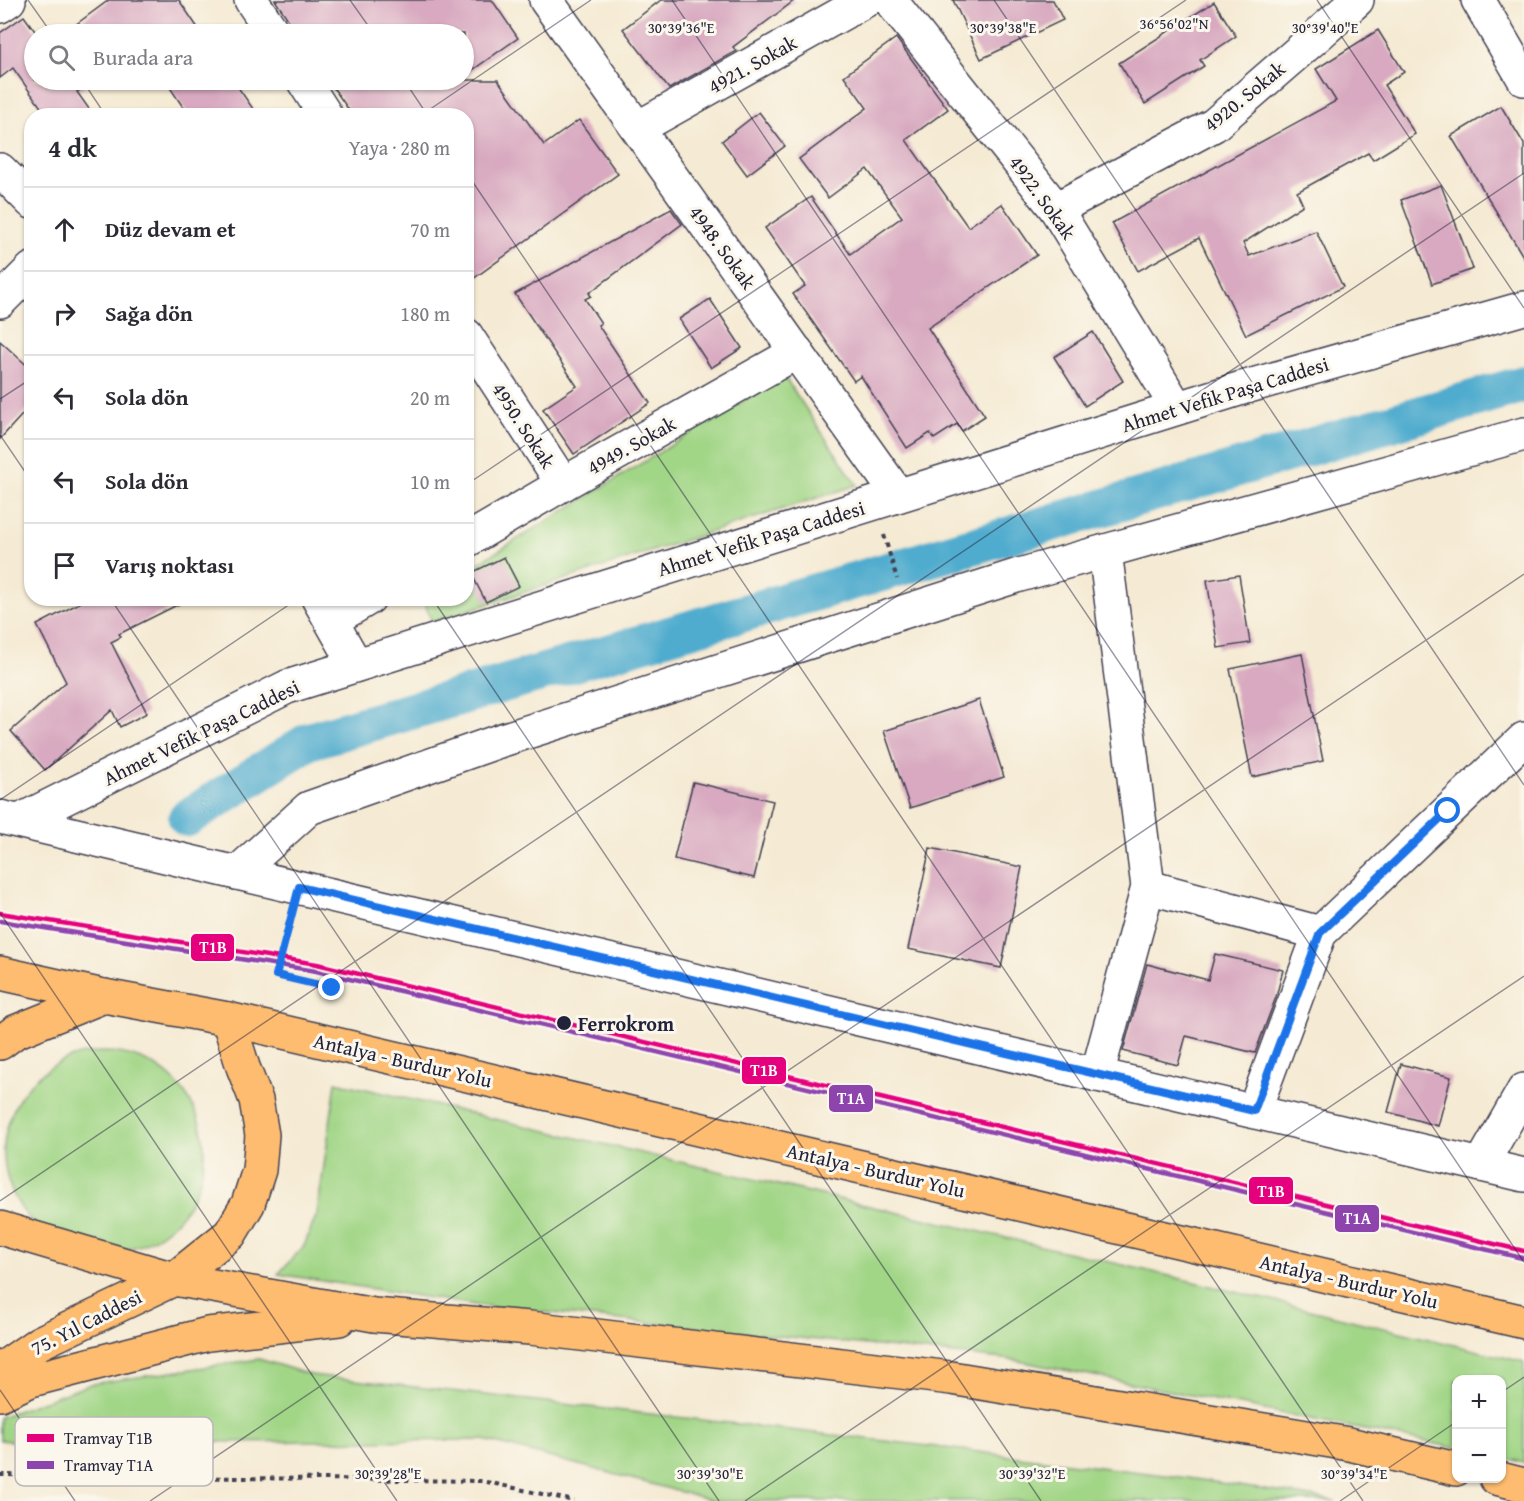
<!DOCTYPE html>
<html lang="tr">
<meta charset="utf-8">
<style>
body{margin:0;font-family:"Gentium Book Plus",serif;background:#f7f7f7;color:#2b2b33}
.controls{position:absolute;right:18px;bottom:18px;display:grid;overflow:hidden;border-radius:12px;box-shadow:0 2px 4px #0004}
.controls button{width:54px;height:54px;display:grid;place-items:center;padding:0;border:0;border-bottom:2px solid #e1e1e2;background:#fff;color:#2b2b33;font:30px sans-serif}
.stop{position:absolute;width:18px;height:18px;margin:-14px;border:4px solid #1a73e8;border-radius:50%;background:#fff}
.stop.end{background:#1a73e8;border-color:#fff;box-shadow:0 2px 6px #0008}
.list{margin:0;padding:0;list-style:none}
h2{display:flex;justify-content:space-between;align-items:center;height:78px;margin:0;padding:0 24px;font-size:26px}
h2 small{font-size:20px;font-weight:400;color:#7c7c81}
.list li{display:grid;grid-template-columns:39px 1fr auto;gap:18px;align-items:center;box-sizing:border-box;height:84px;padding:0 24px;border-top:2px solid #e1e1e2}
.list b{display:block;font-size:22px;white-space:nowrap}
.list em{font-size:20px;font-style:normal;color:#7c7c81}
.icon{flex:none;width:33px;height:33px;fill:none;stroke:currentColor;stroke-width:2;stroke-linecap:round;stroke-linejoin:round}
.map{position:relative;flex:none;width:1524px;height:1501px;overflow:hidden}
.search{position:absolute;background:#fff;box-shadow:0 2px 4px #0004;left:24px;top:24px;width:450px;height:66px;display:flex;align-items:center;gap:15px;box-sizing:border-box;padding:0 21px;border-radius:33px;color:#7c7c81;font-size:22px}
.panel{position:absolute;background:#fff;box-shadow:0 2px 4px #0004;left:24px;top:108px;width:450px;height:498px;border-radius:24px}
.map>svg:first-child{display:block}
.green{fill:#a2d687;stroke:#627c61;stroke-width:1.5}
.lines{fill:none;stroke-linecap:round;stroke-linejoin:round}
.canal{stroke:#50acce;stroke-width:38}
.building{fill:#d8a9c0}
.minor-casing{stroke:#424052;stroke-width:36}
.tertiary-casing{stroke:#424052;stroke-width:36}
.primary-casing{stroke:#424052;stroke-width:36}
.trunk-casing{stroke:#424052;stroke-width:36}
.path{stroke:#424052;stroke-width:4;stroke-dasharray:4.5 4.5;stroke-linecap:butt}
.minor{stroke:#fff;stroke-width:33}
.tertiary{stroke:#fff;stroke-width:33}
.primary{stroke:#fdbc6f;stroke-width:33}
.trunk{stroke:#fdbc6f;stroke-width:33}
.tram-1-casing{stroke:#fbf7ec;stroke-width:9}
.tram-2-casing{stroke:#fbf7ec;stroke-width:9}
.tram-1{stroke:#e5007d;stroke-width:4.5}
.tram-2{stroke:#8e44ad;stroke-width:4.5}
.route{stroke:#1a73e8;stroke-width:8}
.ticks{fill:none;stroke:#22223b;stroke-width:1.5;stroke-opacity:0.45}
.stop-dot{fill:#22223b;stroke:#fbf7ec;stroke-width:2}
.labels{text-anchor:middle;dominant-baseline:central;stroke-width:6;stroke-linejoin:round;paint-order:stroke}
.street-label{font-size:20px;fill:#22223b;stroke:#fbf7ec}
.stop-label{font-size:20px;font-weight:bold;fill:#22223b;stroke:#fbf7ec;text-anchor:start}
.key{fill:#fbf7ec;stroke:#bab7b7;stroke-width:1.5}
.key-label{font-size:16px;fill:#22223b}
.ticks-label{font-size:15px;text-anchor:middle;fill:#22223b;stroke:#fbf7ec;stroke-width:6;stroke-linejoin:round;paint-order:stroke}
.line-badge{stroke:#fbf7ec;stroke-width:2}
.badge-label{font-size:16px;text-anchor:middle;font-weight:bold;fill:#fff}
</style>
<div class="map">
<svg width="1524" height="1501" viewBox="0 0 1524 1501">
<rect width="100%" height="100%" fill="#fbf7ec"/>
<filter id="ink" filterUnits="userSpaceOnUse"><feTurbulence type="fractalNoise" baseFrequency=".0167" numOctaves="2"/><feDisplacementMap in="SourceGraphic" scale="12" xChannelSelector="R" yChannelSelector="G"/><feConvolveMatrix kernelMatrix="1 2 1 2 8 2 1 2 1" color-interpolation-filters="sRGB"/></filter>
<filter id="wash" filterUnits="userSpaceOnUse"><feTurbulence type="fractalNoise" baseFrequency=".008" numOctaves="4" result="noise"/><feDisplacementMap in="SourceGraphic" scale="24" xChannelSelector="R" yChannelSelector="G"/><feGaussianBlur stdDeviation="1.35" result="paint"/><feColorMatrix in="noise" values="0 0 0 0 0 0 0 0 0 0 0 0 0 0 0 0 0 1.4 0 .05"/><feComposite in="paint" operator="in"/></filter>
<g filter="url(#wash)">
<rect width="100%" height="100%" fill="#f5ead3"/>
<g class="green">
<polygon points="784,376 857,485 432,622 423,599 466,598 467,570"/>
<circle cx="104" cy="1152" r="100"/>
<polygon points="336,1082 1153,1272 1524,1362 1524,1463 1502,1457 1502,1380 1456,1380 1456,1448 1014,1360 475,1305 278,1274 304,1246 317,1214"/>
<polygon points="259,1359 311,1375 946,1448 1188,1478 1336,1501 715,1501 484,1440 30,1443 0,1440 0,1417 91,1384"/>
</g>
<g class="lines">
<polyline class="canal" points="187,818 309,741 1524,384"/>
</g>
<g id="blocks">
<g class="building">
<polygon points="109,0 179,0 202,34 63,34"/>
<polygon points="275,0 492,0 518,38 464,76 464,34 298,34"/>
<polygon points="661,0 795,0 733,47 736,51 669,89 623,29"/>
<polygon points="953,0 1053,0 1063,20 981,59"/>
<polygon points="1214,2 1236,36 1200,60 1204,66 1145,104 1119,63"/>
<polygon points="24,16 37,34 34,34 34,80 94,80 77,92 94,116 47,116 13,68 0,78 0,33"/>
<polygon points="1378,30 1404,72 1384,85 1415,134 1373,160 1368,153 1297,192 1303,205 1243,243 1249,256 1316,231 1343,287 1246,335 1199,238 1138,271 1112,223 1336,101 1316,69"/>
<polygon points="896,38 948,109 906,140 968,227 1002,204 1037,255 928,328 985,416 962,431 957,424 934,439 930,433 907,448 861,376 854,381 793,294 805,286 765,228 811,197 850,254 902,217 867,169 828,198 799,159 867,108 844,76"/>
<polygon points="165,80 233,80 258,116 189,116"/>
<polygon points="328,80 498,80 544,145 579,120 618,174 466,284 466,116 353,116"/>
<polygon points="1501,106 1524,144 1524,258 1451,136"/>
<polygon points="759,112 785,146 747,175 722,141"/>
<polygon points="1441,185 1473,269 1432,284 1401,200"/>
<polygon points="671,209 682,224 589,293 591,296 585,299 601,323 598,325 650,403 574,454 543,409 577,386 515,294"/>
<polygon points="710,299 742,348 711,368 679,319"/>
<polygon points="1093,332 1123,381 1085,406 1054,357"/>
<polygon points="0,341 32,370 32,404 0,439"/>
<polygon points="504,557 519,586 486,602 471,573"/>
<polygon points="1239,575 1250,643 1218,648 1207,580"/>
<polygon points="89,598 191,598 119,634 121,637 111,642 147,713 120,727 112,710 45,770 11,731 66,682 37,625"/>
<polygon points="1302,654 1323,761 1252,777 1230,669"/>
<polygon points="979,700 1004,777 910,808 884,731"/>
<polygon points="693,782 773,801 754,878 674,859"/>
<polygon points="930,848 1022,867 1001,968 908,949"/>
<polygon points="1215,954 1283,970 1276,997 1255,1053 1186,1036 1178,1065 1123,1051 1147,964 1208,980"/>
<polygon points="1401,1064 1451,1077 1438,1126 1388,1112"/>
</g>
</g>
</g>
<g filter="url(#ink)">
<use href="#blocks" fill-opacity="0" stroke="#424052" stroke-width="1.5"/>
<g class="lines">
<defs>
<g id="minor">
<polyline points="251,0 274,34"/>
<polyline points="546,0 898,495"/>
<polyline points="890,0 1056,209 1177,408"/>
<polyline points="1478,0 1524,79"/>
<polyline points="0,6 9,0"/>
<polyline points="303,80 326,116"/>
<polyline points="638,128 866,0"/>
<polyline points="0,170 32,202"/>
<polyline points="1056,209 1214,125 1319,34 1357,0"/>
<polyline points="0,301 32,269"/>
<polyline points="466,335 563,484"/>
<polyline points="466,541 563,484 797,352"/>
<polyline points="318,598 356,665"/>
<polyline points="332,620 369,598"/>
<polyline points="237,873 1524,1175"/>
<polyline points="1148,887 1320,933"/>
<polyline points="1097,1075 1148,887 1105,551"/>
<polyline points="1254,1111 1320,933 1524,739"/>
<polyline points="1481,1165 1524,1090"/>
</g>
<g id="tertiary">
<polyline points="0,817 237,873 309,808 502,740 1016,576 1524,434"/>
<polyline points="19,821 287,687 1242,388 1524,308"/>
</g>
<polyline id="primary" points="0,1370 39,1343 174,1279"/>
<g id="trunk">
<polyline points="0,973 104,996 228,1019 1524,1322"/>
<polyline points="0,1043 15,1032 104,996"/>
<polyline points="0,1228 174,1279 374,1315 530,1328 951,1378 1349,1444 1456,1469"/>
<polyline points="174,1279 230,1234 248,1204 259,1170 262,1135 256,1100 243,1067 228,1019"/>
<polyline points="0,1394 31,1380 208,1334 339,1319"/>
<polyline points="1496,1478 1524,1485"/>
</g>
</defs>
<use href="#minor" class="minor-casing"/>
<use href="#tertiary" class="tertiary-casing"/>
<use href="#primary" class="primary-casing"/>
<use href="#trunk" class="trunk-casing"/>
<g class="path">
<polyline points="884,535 897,579"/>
<polyline points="291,921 276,975 332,988"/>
<polyline points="0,1475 482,1481 574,1501"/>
</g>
<use href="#minor" class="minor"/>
<use href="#tertiary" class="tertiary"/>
<use href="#primary" class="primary"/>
<use href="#trunk" class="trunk"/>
<defs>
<polyline id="tram-1" points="0,913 317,964 1524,1251"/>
<polyline id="tram-2" points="0,921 316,971 1522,1258"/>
</defs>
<use href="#tram-1" class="tram-1-casing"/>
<use href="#tram-2" class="tram-2-casing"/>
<use href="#tram-1" class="tram-1"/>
<use href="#tram-2" class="tram-2"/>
</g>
</g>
<g class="lines" filter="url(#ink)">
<polyline class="route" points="332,988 276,975 299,887 1254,1111 1320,933 1448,811"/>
</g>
<path class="ticks" d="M28 0 52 34M350 0 374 34M672 0 1524 1262M994 0 1524 785M1317 0 1524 308M82 80 106 116M404 80 428 116M420 116 591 0M466 172 1363 1501M0 399 32 378M0 435 32 482M466 485 1186 0M110 598 719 1501M432 598 1041 1501M0 800 299 598M0 913 397 1501M0 1201 1524 173M0 1390 75 1501M1502 1392 1524 1377M150 1501 1524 574M745 1501 1524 976M1340 1501 1456 1422"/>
<circle class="stop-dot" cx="564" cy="1023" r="8"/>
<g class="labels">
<g class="street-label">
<text transform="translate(752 64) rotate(-29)">4921. Sokak</text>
<text transform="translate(1244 96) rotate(-39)">4920. Sokak</text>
<text transform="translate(1043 197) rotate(54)">4922. Sokak</text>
<text transform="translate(723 247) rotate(54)">4948. Sokak</text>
<text transform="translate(1225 394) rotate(-17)">Ahmet Vefik Paşa Caddesi</text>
<text transform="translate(524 425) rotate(57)">4950. Sokak</text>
<text transform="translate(631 445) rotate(-29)">4949. Sokak</text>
<text transform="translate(761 538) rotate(-17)">Ahmet Vefik Paşa Caddesi</text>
<text transform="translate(201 732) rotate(-26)">Ahmet Vefik Paşa Caddesi</text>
<text transform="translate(403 1060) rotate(13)">Antalya - Burdur Yolu</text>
<text transform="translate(876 1170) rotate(13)">Antalya - Burdur Yolu</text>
<text transform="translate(1349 1281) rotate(13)">Antalya - Burdur Yolu</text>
<text transform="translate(86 1322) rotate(-27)">75. Yıl Caddesi</text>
</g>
<g class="stop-label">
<text x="578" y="1023">Ferrokrom</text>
</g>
</g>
<rect x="15" y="1417" width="198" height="69" rx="9" class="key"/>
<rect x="27" y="1434" width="27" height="8" fill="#e5007d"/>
<rect x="27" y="1461" width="27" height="8" fill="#8e44ad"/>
<g class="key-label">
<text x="64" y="1444">Tramvay T1B</text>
<text x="64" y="1471">Tramvay T1A</text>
</g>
<g class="ticks-label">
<text x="1174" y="29">36°56'02"N</text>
<text x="681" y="33">30°39'36"E</text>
<text x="1003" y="33">30°39'38"E</text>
<text x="1325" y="33">30°39'40"E</text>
<text x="388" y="1479">30°39'28"E</text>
<text x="710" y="1479">30°39'30"E</text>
<text x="1032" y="1479">30°39'32"E</text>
<text x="1354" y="1479">30°39'34"E</text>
</g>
<g class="line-badge">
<rect x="190" y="933" width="45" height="29" rx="6" fill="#e5007d"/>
<rect x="741" y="1056" width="46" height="29" rx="6" fill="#e5007d"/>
<rect x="828" y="1084" width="46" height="29" rx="6" fill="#8e44ad"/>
<rect x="1248" y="1176" width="46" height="29" rx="6" fill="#e5007d"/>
<rect x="1334" y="1204" width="46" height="29" rx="6" fill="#8e44ad"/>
</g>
<g class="badge-label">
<text x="213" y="953">T1B</text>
<text x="764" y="1076">T1B</text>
<text x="851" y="1104">T1A</text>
<text x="1271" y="1197">T1B</text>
<text x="1357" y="1224">T1A</text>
</g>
</svg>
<div class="controls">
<button>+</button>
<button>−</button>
</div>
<div class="stop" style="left:1448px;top:811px"></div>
<div class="stop end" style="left:332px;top:988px"></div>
<div class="search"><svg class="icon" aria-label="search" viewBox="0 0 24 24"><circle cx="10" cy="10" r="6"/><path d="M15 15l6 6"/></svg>Burada ara</div>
<section class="panel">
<h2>4 dk<small>Yaya · 280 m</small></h2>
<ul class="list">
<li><svg class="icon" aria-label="ahead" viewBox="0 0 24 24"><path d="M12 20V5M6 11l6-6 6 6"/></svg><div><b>Düz devam et</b></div><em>70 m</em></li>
<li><svg class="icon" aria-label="right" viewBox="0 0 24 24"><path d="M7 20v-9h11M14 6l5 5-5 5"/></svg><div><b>Sağa dön</b></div><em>180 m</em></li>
<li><svg class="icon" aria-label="left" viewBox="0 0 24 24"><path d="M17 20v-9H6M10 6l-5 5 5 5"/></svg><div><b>Sola dön</b></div><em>20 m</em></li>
<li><svg class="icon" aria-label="left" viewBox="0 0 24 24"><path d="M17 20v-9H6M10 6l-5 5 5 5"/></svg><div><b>Sola dön</b></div><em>10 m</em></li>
<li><svg class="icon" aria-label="arrive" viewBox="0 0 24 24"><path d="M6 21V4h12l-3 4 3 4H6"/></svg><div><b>Varış noktası</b></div></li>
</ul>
</section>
</div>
